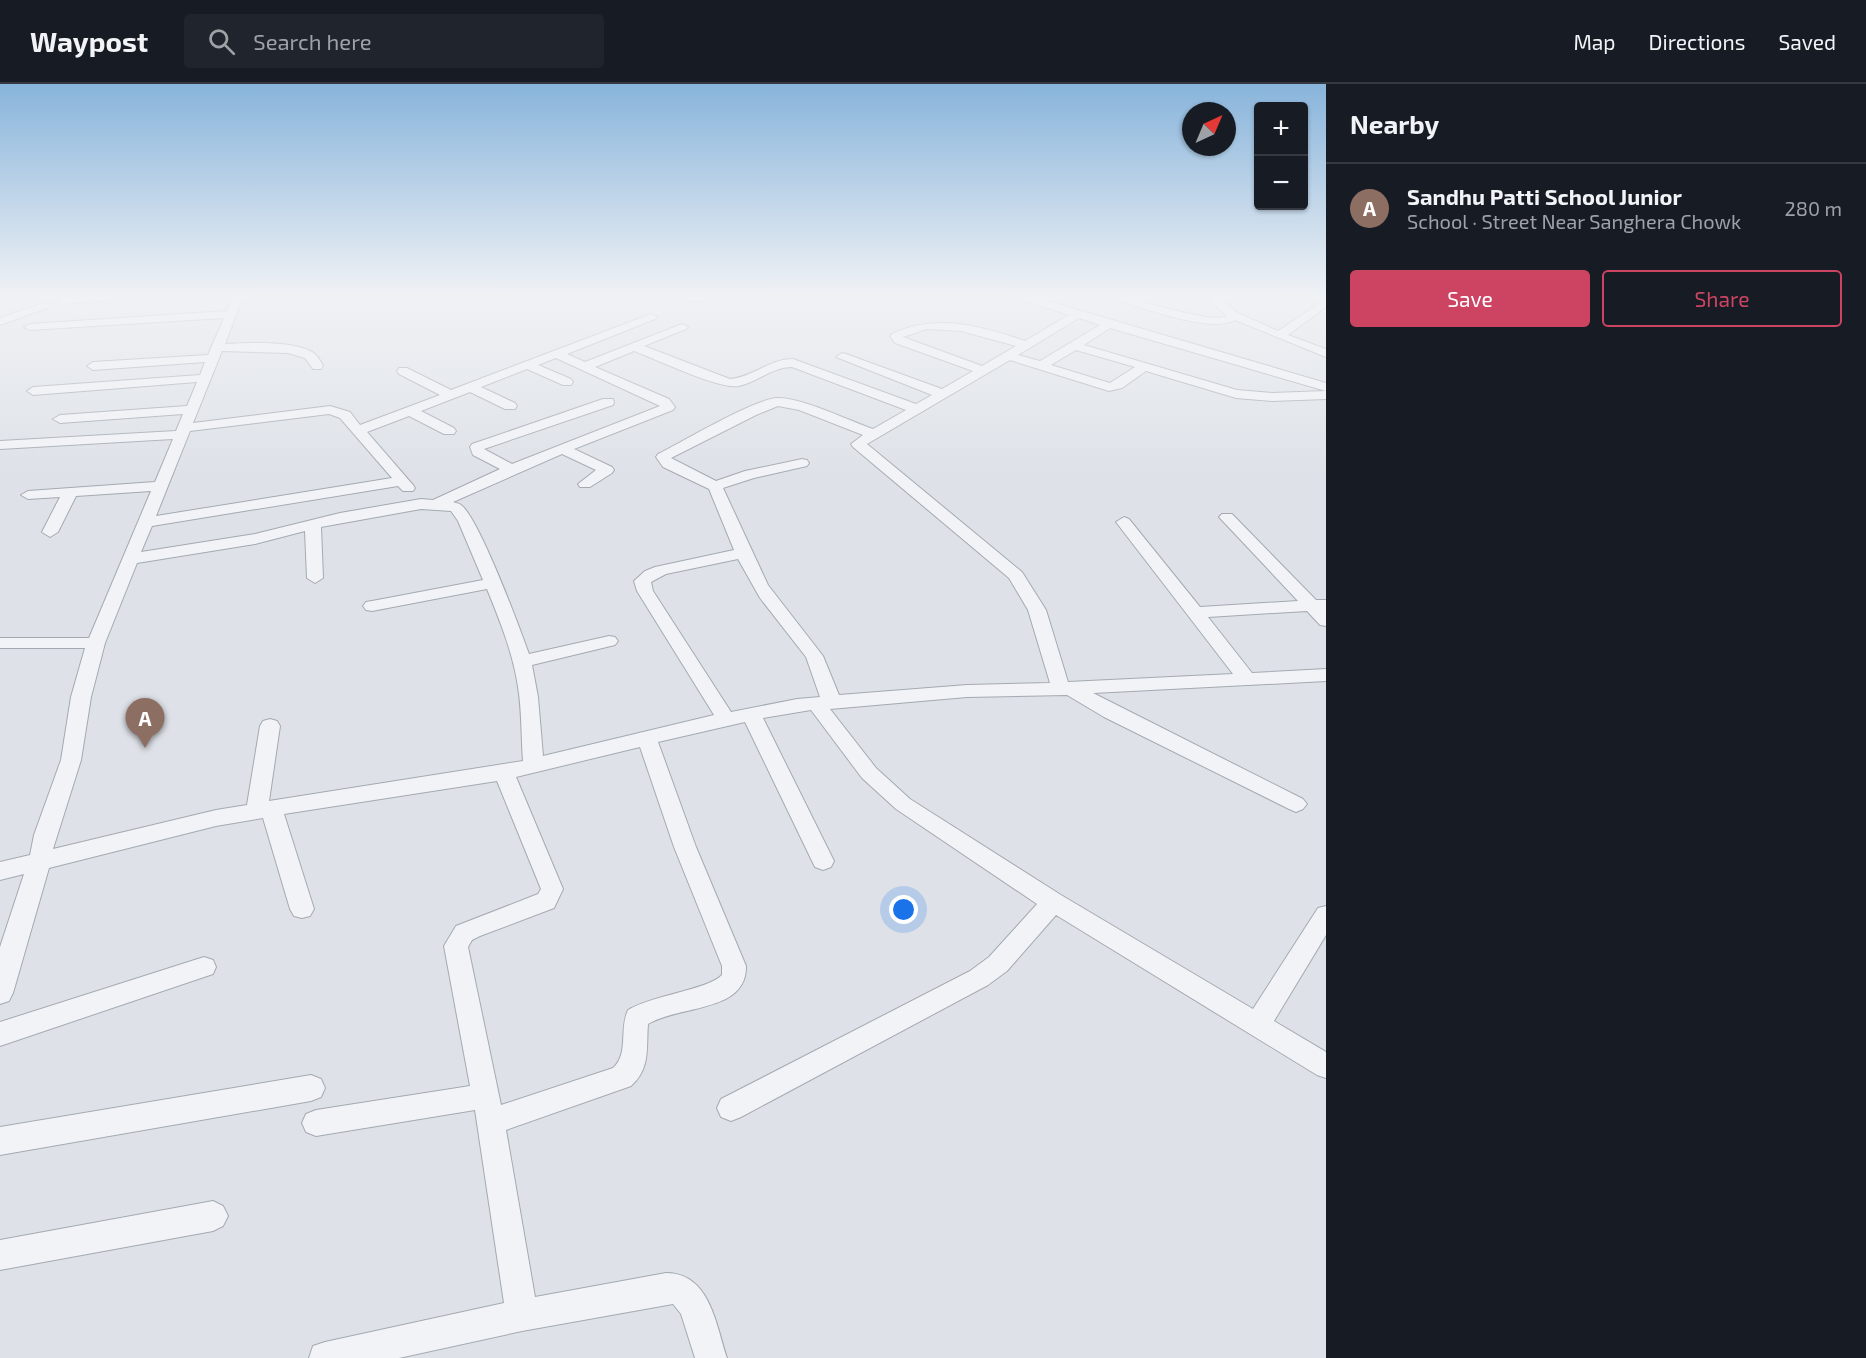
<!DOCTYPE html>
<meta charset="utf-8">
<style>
body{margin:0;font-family:"Exo 2",sans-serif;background:#20242c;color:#f1f3f6}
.controls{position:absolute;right:18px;top:18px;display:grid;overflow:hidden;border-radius:6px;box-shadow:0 2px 4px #0004}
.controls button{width:54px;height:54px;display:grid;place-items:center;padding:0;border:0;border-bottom:2px solid #363941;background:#171b24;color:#f1f3f6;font:30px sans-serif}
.compass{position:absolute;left:1182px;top:18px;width:54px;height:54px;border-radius:50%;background:#171b24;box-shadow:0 2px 4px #0004;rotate:44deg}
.you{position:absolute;left:904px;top:826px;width:21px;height:21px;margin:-15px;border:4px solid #fff;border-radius:50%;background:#1a73e8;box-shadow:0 0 0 9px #1a73e833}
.badge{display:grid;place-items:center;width:39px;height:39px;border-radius:50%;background:#cc4462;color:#fff;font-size:20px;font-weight:700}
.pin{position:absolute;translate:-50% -50px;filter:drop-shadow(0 2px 3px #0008)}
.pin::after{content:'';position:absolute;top:32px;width:21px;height:18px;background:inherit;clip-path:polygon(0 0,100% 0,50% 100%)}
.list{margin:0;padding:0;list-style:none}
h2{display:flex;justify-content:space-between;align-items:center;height:78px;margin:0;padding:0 24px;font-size:26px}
h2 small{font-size:20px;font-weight:400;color:#9ea1a6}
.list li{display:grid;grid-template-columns:39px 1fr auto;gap:18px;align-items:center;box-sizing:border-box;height:90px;padding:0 24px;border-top:2px solid #363941}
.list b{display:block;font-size:22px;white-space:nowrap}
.list p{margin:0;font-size:20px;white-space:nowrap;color:#9ea1a6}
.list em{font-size:20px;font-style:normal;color:#9ea1a6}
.actions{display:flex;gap:12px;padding:18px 24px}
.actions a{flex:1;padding:14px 0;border:2px solid #cc4462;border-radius:6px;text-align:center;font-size:21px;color:#cc4462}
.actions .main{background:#cc4462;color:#fff}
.icon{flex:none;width:33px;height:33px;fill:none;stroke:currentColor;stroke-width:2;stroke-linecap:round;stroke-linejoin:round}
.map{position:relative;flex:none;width:1326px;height:1274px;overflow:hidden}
header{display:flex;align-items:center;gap:36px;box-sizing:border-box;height:84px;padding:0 30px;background:#171b24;border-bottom:2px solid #363941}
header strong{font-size:28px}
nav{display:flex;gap:33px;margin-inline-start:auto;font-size:21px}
.search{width:420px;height:54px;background:#20242c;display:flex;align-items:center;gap:15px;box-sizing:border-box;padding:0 21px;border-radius:6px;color:#9ea1a6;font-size:22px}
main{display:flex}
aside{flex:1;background:#171b24}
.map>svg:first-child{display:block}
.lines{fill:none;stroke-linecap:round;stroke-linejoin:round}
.minor-casing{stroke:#a4a9b2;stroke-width:2}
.minor{fill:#f1f3f6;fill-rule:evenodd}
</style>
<header>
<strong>Waypost</strong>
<div class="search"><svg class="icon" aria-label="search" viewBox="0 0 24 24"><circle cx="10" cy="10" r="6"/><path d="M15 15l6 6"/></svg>Search here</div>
<nav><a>Map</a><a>Directions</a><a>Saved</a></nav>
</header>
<main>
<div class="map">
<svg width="1326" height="1274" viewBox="0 0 1326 1274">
<rect width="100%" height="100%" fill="#dee2e8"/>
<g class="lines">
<defs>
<g id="minor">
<polygon points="72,213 115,213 110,216 60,220 55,217 60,214"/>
<path d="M233 213H243L225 260C247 259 297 256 315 270 318 273 321 278 323 282L321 285H313L305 274 288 269 222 267 193 339 330 322 350 328 360 341 440 311 399 290 397 287 399 284H407L451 306 651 230 657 233 655 235 567 270 585 278 682 240 688 243 686 245 644 262 730 295C753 293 769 275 793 275L916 320 932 311 836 273 842 269 846 270 942 305 973 287 895 259 890 252 892 250C936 229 981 242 1025 257L1069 231 1020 215 1019 213H1034L1326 299V307L1110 244 1084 261 1237 306 1272 309 1326 307V315L1272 317 1236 314 1146 287 1122 304 1109 307 1010 276 867 360 1022 488 1046 526 1068 598 1233 590 1116 438 1124 433 1129 435 1200 523 1298 517 1219 433 1222 430H1232L1316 516H1326V542L1320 541 1307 527 1208 533 1252 589 1326 585V597L1093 609 1303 715 1307 720 1303 725 1296 728 1289 725 1104 633 1067 611 967 613 830 625 876 684 910 715 1061 811 1253 925 1318 824 1326 822V851L1274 937 1326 968V994L1317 991 1056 831 1007 887 988 901 741 1033 731 1037 721 1033 717 1024 721 1015 970 887 989 873 1037 820 896 725 862 694 811 626 763 634 834 777 831 783 823 786 815 783 812 777 745 638 658 658 696 763 746 882C747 929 679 921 648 940 646 964 651 984 631 1002L506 1046 535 1213 666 1189C710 1189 716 1241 727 1274H695L681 1230 673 1220 522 1247 399 1274H309L313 1262 325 1258 504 1219 475 1026 316 1052 306 1048 302 1039 306 1030 316 1026 470 1002 444 862 456 842 538 810 541 805 497 697 284 730 314 825 310 832 302 834 294 832 290 825 263 734 216 742 49 784 13 909 9 917 0 920V863L24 790 0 796V778L30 771 34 751 61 676 71 613 85 564H0V554H89L151 407 76 412 58 448 50 453 42 448 60 413 28 415 21 411 28 407 155 398 173 355 0 365V357L176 347 183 330 60 339 53 335 60 331 187 322 197 298 33 311 27 307 33 303 200 291 205 278 93 286 87 282 93 278 208 271 224 234 30 246 24 243 30 240 227 227ZM1079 234 1100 241 1040 277 1018 271ZM927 245 961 247 1016 262 982 282 903 253ZM1076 266 1135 283 1110 299 1051 281ZM634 267C656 275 720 306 739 302 758 298 772 283 792 283L906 326 873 345C850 337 799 312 776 314 751 317 684 357 658 370L656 373 663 383 709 405 734 466 655 483 645 487 634 497 637 507 714 631 543 672 538 613 532 581 615 561 618 557 615 553 609 552 529 570C520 545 479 434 461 421 459 419 455 419 453 418L562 370 596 386 578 400 580 403H590L612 389 614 386 612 383 574 365 673 326 675 323 669 315 595 283ZM556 274 660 322 512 380 484 365 613 321 614 318 613 315H603L472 360 470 363 473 371 500 385 433 416 421 415 340 429 255 450 141 468 152 442 398 402 403 407H413L415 404 413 401 367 348 409 332 444 350H454L456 347 454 344 421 327 470 308 505 325H515L517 322 515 319 481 303 527 285 563 301H571L573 298 571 295 538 281ZM778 322 799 326 863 351 851 360 853 363 1009 494 1028 526 1050 599 967 601 839 611 823 572 768 501 723 404 754 394 807 382 809 379 807 376 802 375 745 387 716 397 671 374 756 331ZM329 330 340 334 392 394 156 432 190 347ZM421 425 451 427 458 437 483 496 372 517 366 518 363 522 366 526 372 527 487 505C500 537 513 569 518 603 522 627 521 652 523 677L269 717 280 642 277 637 270 635 263 637 260 642 247 721 216 726 53 765 81 676 91 613 105 559 137 479 255 460 305 447 307 494 315 499 323 494 321 443ZM738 475 760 514 806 573 820 613 797 615 731 628 653 507 651 498 666 490ZM640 663 674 763 722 882V891C707 906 653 911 628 926 619 944 629 970 613 984L501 1021 468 863 472 856 480 852 554 824 563 805 516 693Z"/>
<path d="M680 213H716C708 218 687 219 680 213Z"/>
<path d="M1112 213C1139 213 1210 241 1227 232L1210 216 1212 213H1222L1221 216 1238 229 1278 247 1326 215V223L1288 251 1326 265V273L1235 236C1211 250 1141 223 1113 215Z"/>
<polygon points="46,218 50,219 50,223 0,241 0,234"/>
<polygon points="204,873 213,876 216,883 213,890 0,962 0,938"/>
<polygon points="311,991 321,995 325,1004 321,1013 311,1017 0,1071 0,1043"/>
<polygon points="213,1117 223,1122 228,1132 223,1142 213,1147 0,1186 0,1156"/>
</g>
</defs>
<use href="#minor" class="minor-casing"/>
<use href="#minor" class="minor"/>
</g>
<linearGradient id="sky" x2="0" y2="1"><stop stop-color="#88b4db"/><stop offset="0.54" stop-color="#f0f2f5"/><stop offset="1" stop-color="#f0f2f5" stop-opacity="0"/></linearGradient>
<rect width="1326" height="391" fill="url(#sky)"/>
</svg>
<div class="controls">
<button>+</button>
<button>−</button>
</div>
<svg class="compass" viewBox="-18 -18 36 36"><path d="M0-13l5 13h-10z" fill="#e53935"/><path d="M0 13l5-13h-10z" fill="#9ea1a6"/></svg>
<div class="you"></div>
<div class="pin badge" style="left:145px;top:664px;background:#8d6e63">A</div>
</div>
<aside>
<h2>Nearby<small></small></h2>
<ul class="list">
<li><span class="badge" style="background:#8d6e63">A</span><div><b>Sandhu Patti School Junior</b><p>School · Street Near Sanghera Chowk</p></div><em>280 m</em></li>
</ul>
<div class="actions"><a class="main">Save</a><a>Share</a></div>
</aside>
</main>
